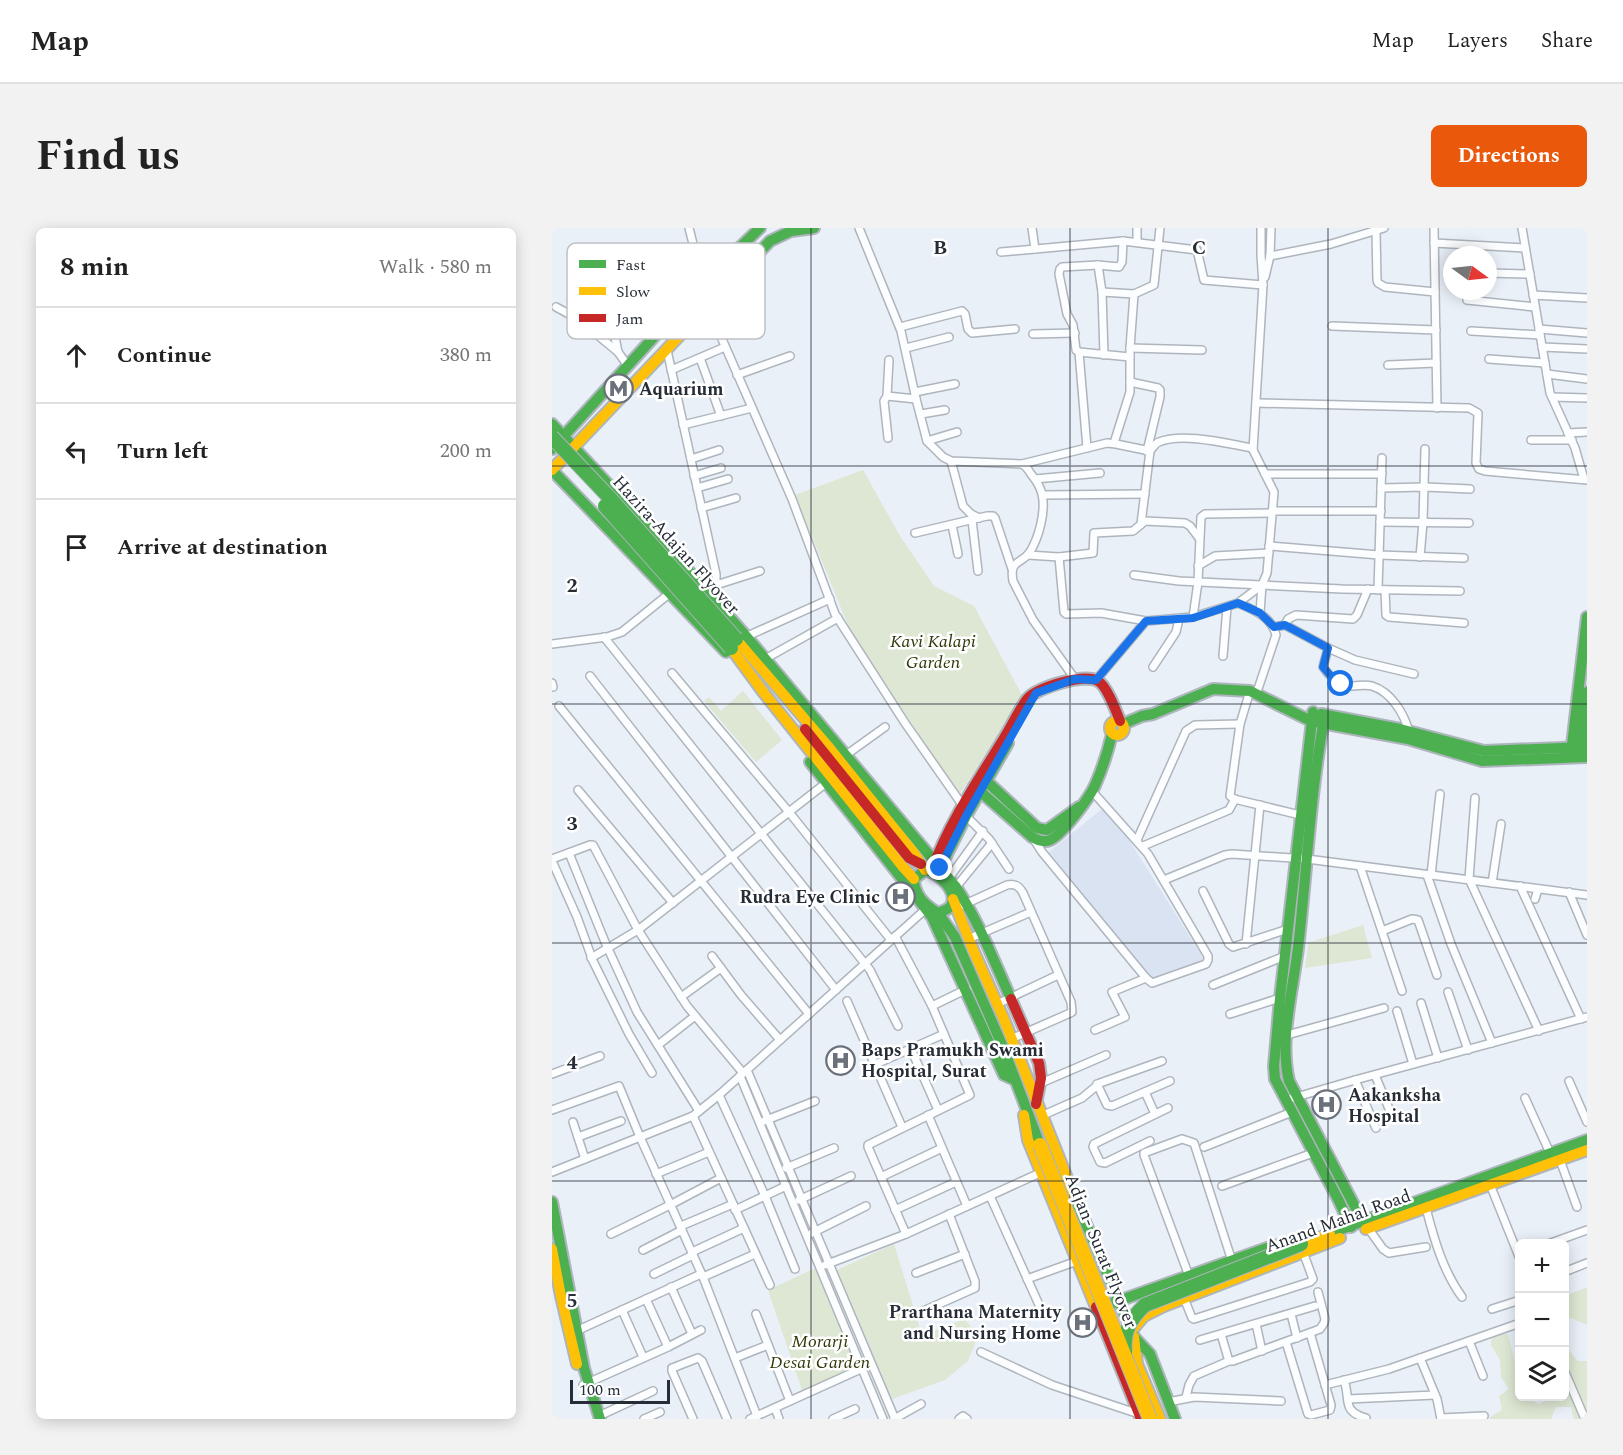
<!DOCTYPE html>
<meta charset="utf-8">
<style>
body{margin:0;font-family:Spectral,serif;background:#f2f2f2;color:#222}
.controls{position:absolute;right:18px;bottom:18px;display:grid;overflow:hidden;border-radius:9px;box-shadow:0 3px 15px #0003}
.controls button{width:54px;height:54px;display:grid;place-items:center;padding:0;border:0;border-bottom:2px solid #e0e0e0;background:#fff;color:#222;font:30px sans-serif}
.compass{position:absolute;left:891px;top:18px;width:54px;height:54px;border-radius:50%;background:#fff;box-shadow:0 3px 15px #0003;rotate:105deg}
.scale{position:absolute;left:18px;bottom:15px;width:100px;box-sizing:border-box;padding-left:6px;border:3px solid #262d37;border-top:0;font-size:16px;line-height:21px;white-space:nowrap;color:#262d37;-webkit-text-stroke:4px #fff;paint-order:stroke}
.stop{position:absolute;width:18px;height:18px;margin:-14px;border:4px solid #1a73e8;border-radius:50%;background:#fff}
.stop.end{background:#1a73e8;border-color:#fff;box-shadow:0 2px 6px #0008}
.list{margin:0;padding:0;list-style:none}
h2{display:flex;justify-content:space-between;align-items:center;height:78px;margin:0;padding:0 24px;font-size:26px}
h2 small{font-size:20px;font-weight:400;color:#767676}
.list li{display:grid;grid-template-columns:39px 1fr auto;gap:18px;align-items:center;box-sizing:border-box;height:96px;padding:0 24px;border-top:2px solid #e0e0e0}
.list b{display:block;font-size:22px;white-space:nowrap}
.list em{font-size:20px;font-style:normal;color:#767676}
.icon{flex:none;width:33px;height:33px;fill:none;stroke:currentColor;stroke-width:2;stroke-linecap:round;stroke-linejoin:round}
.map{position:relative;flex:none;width:1035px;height:1191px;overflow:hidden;border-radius:9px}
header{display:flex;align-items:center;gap:36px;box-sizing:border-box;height:84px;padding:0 30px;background:#fff;border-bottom:2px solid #e0e0e0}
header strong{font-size:28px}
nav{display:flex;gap:33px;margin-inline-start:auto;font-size:21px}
.intro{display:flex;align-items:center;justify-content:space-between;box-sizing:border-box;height:144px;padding:0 36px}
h1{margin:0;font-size:42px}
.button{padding:15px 27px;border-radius:9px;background:#ea580c;color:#fff;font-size:21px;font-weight:700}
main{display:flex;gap:36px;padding:0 36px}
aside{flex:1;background:#fff;border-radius:9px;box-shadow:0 3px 15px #0003}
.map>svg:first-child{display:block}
.built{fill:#dae3f2}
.green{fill:#dde7d3}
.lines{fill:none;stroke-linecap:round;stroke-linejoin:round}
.street-casing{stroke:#aeb5bd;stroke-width:10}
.fast-casing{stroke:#aeb5bd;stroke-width:14}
.slow-casing{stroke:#aeb5bd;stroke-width:14}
.jam-casing{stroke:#aeb5bd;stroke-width:14}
.street{stroke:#fcfdfe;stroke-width:7}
.fast{stroke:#4caf50;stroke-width:10}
.slow{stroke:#ffc107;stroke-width:10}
.jam{stroke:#c62828;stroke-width:10}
.fast-bridge-casing{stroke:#aeb5bd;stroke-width:16;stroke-linecap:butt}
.slow-bridge-casing{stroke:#aeb5bd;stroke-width:16;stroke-linecap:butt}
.fast-bridge{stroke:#4caf50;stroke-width:14}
.slow-bridge{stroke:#ffc107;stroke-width:14}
.route{stroke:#1a73e8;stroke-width:8}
.grid{fill:none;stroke:#262d37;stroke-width:1.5;stroke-opacity:0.55}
.labels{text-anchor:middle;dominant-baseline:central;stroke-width:5;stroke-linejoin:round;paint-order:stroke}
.poi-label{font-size:18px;font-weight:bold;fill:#262d37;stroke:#fff;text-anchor:start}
.street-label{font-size:18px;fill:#262d37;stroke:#fff}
.park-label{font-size:18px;font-style:italic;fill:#303a0a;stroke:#fff}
.key{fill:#fff;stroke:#bec0c3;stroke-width:1.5}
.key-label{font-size:16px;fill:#262d37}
.grid-label{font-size:20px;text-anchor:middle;font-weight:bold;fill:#262d37;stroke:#fff;stroke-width:5;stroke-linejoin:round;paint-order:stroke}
</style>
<header>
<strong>Map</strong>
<nav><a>Map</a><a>Layers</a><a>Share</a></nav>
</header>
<div class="intro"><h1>Find us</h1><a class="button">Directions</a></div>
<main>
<aside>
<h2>8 min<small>Walk · 580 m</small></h2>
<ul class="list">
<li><svg class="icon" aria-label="ahead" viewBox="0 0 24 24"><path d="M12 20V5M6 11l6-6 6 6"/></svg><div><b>Continue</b></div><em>380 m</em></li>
<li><svg class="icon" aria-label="left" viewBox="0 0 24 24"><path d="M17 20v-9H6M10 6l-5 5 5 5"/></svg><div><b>Turn left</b></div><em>200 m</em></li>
<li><svg class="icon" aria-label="arrive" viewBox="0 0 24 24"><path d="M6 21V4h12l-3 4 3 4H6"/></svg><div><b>Arrive at destination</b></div></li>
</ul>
</aside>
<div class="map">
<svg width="1035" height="1191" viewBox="0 0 1035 1191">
<rect width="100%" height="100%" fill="#e9f0f8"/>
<polygon class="built" points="555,577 655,736 602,753 497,624"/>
<g class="green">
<polygon points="311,242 348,308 382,358 422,378 471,469 407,567 298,402 243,267"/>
<polygon points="191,463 230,512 204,534 152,473 157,469 169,483"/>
<polygon points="811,697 820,730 753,740 756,715"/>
<polygon points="342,1016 370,1107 413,1091 426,1108 416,1133 393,1152 340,1171 285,1042"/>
<polygon points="266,1039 308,1140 251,1165 216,1062"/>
<polygon points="1035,1059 1035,1097 1019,1090 1013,1092 1013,1068"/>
<polygon points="956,1106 967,1151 968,1168 972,1169 987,1176 1001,1169 1012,1168 1013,1113 1016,1121 1026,1133 1035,1133 1035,1191 1022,1191 1019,1179 1004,1179 999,1191 938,1191 938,1189 950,1182 947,1168 957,1161 949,1149 948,1132 939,1117 940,1107"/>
</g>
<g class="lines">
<defs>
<g id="street">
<polyline points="137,0 151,55 156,79 240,271 283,386 353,495 411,578"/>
<path d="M307 0 349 103 364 171 375 213 391 229 399 233 470 236C474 238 476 241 479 246 484 252 488 258 490 266 494 283 487 309 478 324 469 337 457 331 461 353L481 392 523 451"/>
<polyline points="480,0 483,21"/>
<polyline points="585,0 585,14"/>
<polyline points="882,0 885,180"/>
<polyline points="970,0 998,165 1023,220 1032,251"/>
<polyline points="824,3 825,52 826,55 833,59 883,64"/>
<polyline points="571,13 570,34 567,39 546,37 510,39 508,41 507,46 515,86 521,97 524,122 527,124 578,129"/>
<polyline points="882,15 973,20"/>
<polyline points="449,24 571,13 645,22 652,52 711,57"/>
<polyline points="718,28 779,16 832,0"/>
<polyline points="546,37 550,64 552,127"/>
<polyline points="936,45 978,46"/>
<polyline points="713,49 718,28 719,0"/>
<polyline points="550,64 582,66 578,120 578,164 562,215"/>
<polyline points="25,65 49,59 54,64 66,124 76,138"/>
<polyline points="582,66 602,57 608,0"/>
<polyline points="981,67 1035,70"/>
<polyline points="915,72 983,79"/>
<polyline points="4,79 26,91 66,124"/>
<polyline points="780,98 884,102"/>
<polyline points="348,99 410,83 413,86 416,101 420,105 463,101"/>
<polyline points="987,101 1035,105"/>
<polyline points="919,103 988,107"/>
<polyline points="481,106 523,105"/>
<polyline points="990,119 1035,121"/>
<polyline points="354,120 397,109"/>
<polyline points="578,120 650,122"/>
<polyline points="115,122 164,346 164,359 162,372"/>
<polyline points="527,124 535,220"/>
<polyline points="148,130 169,188"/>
<polyline points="937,131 993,135"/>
<polyline points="337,132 335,168 364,171"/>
<polyline points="836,137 884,135"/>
<polyline points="119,142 173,119"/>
<polyline points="995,146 1035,151"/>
<polyline points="185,147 238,128"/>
<polyline points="578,154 606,160 608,162 608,169 595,223"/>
<polyline points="363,164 403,156"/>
<polyline points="335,168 332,173 336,210"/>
<polyline points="1000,169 1035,170"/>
<polyline points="704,175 917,180 926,185 924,235 927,241 933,243 1035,252"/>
<polyline points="369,186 393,182"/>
<polyline points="131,197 200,180"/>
<polyline points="1016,205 1035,204"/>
<polyline points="979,212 1020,212"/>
<polyline points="375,213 405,204"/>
<polyline points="139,231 167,222"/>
<polyline points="399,233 411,278 419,286 427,290"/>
<path d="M470 236 555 215 564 216 598 223C601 220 603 215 607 214 631 204 677 216 701 220"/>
<polyline points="713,246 830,246"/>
<polyline points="142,248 169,240"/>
<polyline points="483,251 548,245"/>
<polyline points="145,260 176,251"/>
<polyline points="829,260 873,259 918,261"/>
<polyline points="491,267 593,266"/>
<polyline points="149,280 184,270"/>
<polyline points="720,283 829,283"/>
<polyline points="420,292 426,343"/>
<polyline points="828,294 917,295"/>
<polyline points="589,296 598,223"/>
<polyline points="400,297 406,326"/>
<polyline points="363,305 435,288 441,288 443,290 460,341"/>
<polyline points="717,318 827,327 912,330"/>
<polyline points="476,327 507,329 541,325 542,305 581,303 593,293 633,295 638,298 647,310"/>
<polyline points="507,329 512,384 514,386 549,385 594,393 641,389 686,375 710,357 715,345 722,264 701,222 711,57 709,27 709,0"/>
<polyline points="868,329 871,294 873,221"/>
<polyline points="646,338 663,328 717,325"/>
<polyline points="582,347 627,353 790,361 908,363"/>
<polyline points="164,357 208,343"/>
<polyline points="826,362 830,230"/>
<polyline points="833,362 834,387 837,389 912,395"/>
<path d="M686 375C702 382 720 389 724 407L704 467"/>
<polyline points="708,385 710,357"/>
<polyline points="641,389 646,354 649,289 653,286 720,285"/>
<polyline points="733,397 776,420 803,432 862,446"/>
<polyline points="722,399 733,397 736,391 744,387 801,391 805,387 816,361"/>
<polyline points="52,409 318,742 346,798"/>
<polyline points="191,410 278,371"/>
<polyline points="0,416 55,409 70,404 118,365"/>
<path d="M776 420 771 439C778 449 788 459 801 458 807 458 813 456 820 458 839 464 852 485 857 504"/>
<polyline points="671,428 675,379"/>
<polyline points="213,431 286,390"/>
<polyline points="601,439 624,404 627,391"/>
<polyline points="120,445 237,584 339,712"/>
<polyline points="38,448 284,762"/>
<polyline points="544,452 594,393"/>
<polyline points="0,455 1,459"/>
<polyline points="698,463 688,496 678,568 682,571 748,587"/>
<polyline points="7,478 257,786"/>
<polyline points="294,527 333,499"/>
<polyline points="26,562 121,675"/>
<polyline points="923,570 917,651 987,803"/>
<polyline points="414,588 437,611 457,641"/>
<polyline points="481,610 490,624 594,750 600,755 654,736 656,732 656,728 596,626 540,563"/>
<polyline points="585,612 634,503 643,497 688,496"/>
<polyline points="591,618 677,582 683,571"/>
<polyline points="17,625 53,714 85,784 147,883"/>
<polyline points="0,631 38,617 41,617 86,702 135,778 191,845"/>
<polyline points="0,633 25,689 41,733 77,806 100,845"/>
<polyline points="808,638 850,763"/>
<polyline points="875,647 899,716 940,815"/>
<polyline points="879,647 888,566"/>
<polyline points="397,650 431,603"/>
<polyline points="612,652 673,627 680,626 755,631 1035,667"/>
<polyline points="940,655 949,596"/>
<polyline points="968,658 1029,791"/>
<polyline points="404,659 440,615"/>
<polyline points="651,663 677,716 681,719 736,701"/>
<polyline points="1017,664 1035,707"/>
<polyline points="983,671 986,661"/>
<path d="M411 677 455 657C463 655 467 658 471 665L519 774 520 784 516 786 459 811"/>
<polyline points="830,703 860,691 866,692 885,747"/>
<polyline points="343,708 380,778 418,867 316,917 316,919 354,1006"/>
<polyline points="416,711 479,684"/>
<polyline points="694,716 708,577"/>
<polyline points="160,728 189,767 228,812"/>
<polyline points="39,730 86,702 274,555"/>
<polyline points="661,757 733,728"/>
<polyline points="896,764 916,822"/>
<polyline points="129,769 169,740"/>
<polyline points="295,773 350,899"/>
<polyline points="869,775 886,830"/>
<polyline points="445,776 506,747"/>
<polyline points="380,778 415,761"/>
<polyline points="845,783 861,836"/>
<polyline points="678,786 728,770"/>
<polyline points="543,802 573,789 560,764 594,750"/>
<polyline points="735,807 832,780"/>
<polyline points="106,817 143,788"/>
<polyline points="359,821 386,882"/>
<polyline points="324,836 392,806"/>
<polyline points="195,842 343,1191"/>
<polyline points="0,846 48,828"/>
<polyline points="823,847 840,888"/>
<polyline points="188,848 331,1191"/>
<polyline points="803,852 824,900"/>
<polyline points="1017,853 1035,894"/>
<polyline points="489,855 554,827"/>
<polyline points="545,856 555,877 560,878 618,853"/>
<polyline points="593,864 603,886"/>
<polyline points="167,867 213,968 243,1041"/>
<polyline points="973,870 998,925"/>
<polyline points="734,872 803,852 1035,789"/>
<polyline points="0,882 67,858 88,909 151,1049 205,1188"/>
<polyline points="376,887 415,978"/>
<polyline points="141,888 218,1057"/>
<polyline points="489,888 530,870 548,855 610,833"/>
<polyline points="212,893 263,873"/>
<polyline points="21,894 33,931"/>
<polyline points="26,909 69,893"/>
<polyline points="598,913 553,935 548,934 541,919 542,916 616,880"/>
<polyline points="652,919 740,884"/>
<polyline points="1008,932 1025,979"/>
<polyline points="234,940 282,920"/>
<polyline points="0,944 141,888 167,867 376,679"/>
<polyline points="104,946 157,924"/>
<polyline points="329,949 390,920"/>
<polyline points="937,954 968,1031"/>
<polyline points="670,958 761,925"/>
<polyline points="438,968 488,1079"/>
<polyline points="247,972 299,948"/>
<path d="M874 980C882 1011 891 1043 910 1069"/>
<polyline points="183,982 234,958"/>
<polyline points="343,982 404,954"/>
<polyline points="129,998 181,976"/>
<polyline points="816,1000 831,1021 837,1025 874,1019"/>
<polyline points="260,1005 314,978"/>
<polyline points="59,1006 118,977 169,950"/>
<polyline points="996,1016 1035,1002"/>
<polyline points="91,1022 130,1002"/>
<polyline points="140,1024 192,1000"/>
<polyline points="273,1037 354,1006 490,944"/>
<polyline points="1012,1044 1035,1035"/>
<polyline points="364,1045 413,1026"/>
<polyline points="102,1046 141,1027"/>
<polyline points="637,1048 592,927 592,925 630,911 642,915 680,1033"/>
<polyline points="151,1049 203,1026"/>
<polyline points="475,1051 525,1033"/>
<polyline points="119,1059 140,1106"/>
<polyline points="632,1070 640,1090 642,1091 758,1054 761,1051 751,1024"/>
<polyline points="94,1071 116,1119"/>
<polyline points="940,1081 968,1072"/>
<polyline points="70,1082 91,1129"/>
<polyline points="369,1084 423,1060 423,1053 397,986"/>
<polyline points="204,1086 238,1173"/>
<polyline points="739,1086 745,1110"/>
<polyline points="704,1096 710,1123"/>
<polyline points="22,1104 149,1046"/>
<polyline points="669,1106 676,1130 677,1133 681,1133 768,1101 772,1095 773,1091 766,1064"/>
<polyline points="648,1112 763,1078"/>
<polyline points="917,1113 931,1148"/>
<polyline points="734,1114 756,1186 759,1187 778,1182 779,1177 758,1105"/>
<polyline points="429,1124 500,1157 587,1186"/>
<polyline points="183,1130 216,1117"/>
<polyline points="868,1130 885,1171 889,1191"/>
<polyline points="1012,1142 1033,1191"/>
<path d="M792 1152C799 1172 789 1183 814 1190"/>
<polyline points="31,1157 116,1119 149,1102"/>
<polyline points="773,1157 837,1141 968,1095"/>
<polyline points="634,1169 637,1157 642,1148 677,1133"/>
<polyline points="796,1171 883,1167"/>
<polyline points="616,1174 642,1169 729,1173"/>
<polyline points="223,1180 227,1191"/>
<polyline points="47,1188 101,1163"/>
<polyline points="889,1190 932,1188"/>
<polyline points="92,1191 108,1184"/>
<polyline points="141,1191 120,1143 120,1140 123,1139 146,1130 150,1133 175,1191"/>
<polyline points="198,1191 311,1140"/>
<polyline points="281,1191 303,1181"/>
<polyline points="342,1191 369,1176"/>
<polyline points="407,1191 411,1188 415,1191"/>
</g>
<g id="fast">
<polyline points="133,102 218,13 239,3 262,0"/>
<path d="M0 196 134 340 194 408 404 659C427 694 442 733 459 771"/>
<polyline points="0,221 151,55 208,0"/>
<polyline points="0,242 174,424"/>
<polyline points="761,484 728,770 722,838 723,851 787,973 799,999"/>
<polyline points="769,486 848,501 932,523 1035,519"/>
<path d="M773 487C758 564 755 643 746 720 741 762 727 812 737 853L811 994"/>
<polyline points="571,496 590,488 601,486 661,461 698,463 759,493 856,511 930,533 1035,529"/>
<polyline points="1029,524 1035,464"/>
<polyline points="1019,526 1035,389"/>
<polyline points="258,534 380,689 452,847 463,852"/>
<polyline points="430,549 485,600 495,602 527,579"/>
<path d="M422 558 480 609C485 612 491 615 498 612 510 607 539 568 544 555 551 539 556 523 560 506"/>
<path d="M373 642C386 645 407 663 399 678 396 682 391 683 386 685 373 677 362 667 362 651Z"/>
<polyline points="386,644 414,588 456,515"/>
<polyline points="386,685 403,709 451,819 488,917"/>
<polyline points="523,970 582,1109 598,1126 623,1191"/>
<polyline points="0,974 32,1140 48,1191"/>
<polyline points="773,1007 1035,912"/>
<polyline points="544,1081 715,1020 749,1011"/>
</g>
<g id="slow">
<polyline points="0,242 133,102"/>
<polyline points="184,411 276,518 362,625 373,642"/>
<polyline points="179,420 212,465 350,638 362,651"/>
<circle cx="565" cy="500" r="7"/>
<polyline points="401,671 422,724 451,789 523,970"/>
<polyline points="472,887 476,912 544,1079"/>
<polyline points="814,1001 1035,922"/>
<polyline points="749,1016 778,1006"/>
<polyline points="0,1021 9,1068 25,1136"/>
<polyline points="582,1109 585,1136 608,1191"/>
<polyline points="559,1115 580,1102 592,1088 612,1078 788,1010"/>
</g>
<g id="jam">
<polyline points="253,501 357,630 369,636"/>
<path d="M381 639C398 593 427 551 452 510 458 501 470 476 476 470 487 459 532 445 546 453 555 458 564 483 568 493"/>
<polyline points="459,771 487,835 489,850 484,876"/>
<polyline points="544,1079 589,1191"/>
</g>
</defs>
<use href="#street" class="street-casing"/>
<use href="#fast" class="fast-casing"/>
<use href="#slow" class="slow-casing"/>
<use href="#jam" class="jam-casing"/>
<use href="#street" class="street"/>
<use href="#fast" class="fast"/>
<use href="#slow" class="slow"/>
<use href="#jam" class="jam"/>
<defs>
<g id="fast-bridge">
<polyline points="0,209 56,268 184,411"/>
<polyline points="53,278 179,420"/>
<path d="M573 1124C571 1104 578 1091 593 1077L749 1016"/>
</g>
<polyline id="slow-bridge" points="488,917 598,1191"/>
</defs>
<use href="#fast-bridge" class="fast-bridge-casing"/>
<use href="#slow-bridge" class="slow-bridge-casing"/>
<use href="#fast-bridge" class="fast-bridge"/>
<use href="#slow-bridge" class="slow-bridge"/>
</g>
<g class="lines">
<polyline class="route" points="388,640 414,588 484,465 523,451 544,452 594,393 641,390 686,375 708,385 722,399 733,397 776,420 771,439 784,454 789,456"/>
</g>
<path class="grid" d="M259 0V1191M518 0V1191M776 0V1191M0 238H1035M0 476H1035M0 715H1035M0 953H1035"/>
<defs>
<symbol id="metro-ring" viewBox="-11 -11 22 22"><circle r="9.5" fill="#fff" stroke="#6a717b" stroke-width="1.5"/><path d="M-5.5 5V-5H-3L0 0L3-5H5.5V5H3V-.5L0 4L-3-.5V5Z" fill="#6a717b"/></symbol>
<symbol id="hospital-ring" viewBox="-11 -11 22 22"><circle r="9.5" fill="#fff" stroke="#6a717b" stroke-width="1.5"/><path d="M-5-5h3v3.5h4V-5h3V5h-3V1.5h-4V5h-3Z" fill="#6a717b"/></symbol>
</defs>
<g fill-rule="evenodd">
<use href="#metro-ring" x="50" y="144" width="33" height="33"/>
<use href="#hospital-ring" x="332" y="652" width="33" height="33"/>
<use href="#hospital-ring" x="272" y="816" width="33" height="33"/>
<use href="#hospital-ring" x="758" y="860" width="33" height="33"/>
<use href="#hospital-ring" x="514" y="1078" width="33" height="33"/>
</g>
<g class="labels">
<g class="poi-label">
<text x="87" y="161">Aquarium</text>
<text x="328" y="669" text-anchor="end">Rudra Eye Clinic</text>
<text x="309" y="822">Baps Pramukh Swami<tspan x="309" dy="21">Hospital, Surat</tspan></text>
<text x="796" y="867">Aakanksha<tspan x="796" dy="21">Hospital</tspan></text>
<text x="509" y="1084" text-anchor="end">Prarthana Maternity<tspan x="509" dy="21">and Nursing Home</tspan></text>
</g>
<g class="street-label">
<text transform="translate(124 317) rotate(48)">Hazira-Adajan Flyover</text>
<text transform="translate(786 993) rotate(-20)">Anand Mahal Road</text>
<text transform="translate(549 1023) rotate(68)">Adjan- Surat Flyover</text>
</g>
<g class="park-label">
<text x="381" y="413">Kavi Kalapi<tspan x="381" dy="21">Garden</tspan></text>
<text x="268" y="1113">Morarji<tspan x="268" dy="21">Desai Garden</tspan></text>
</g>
</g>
<rect x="15" y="15" width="198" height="96" rx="9" class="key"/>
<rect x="27" y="32" width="27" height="8" fill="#4caf50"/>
<rect x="27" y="59" width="27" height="8" fill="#ffc107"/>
<rect x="27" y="86" width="27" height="8" fill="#c62828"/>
<g class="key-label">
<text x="64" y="42">Fast</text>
<text x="64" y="69">Slow</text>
<text x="64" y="96">Jam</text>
</g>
<g class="grid-label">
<text x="388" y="26">B</text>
<text x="647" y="26">C</text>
<text x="20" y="364">2</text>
<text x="20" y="602">3</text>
<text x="20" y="841">4</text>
<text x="20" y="1079">5</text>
</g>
</svg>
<div class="controls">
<button>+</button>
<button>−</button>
<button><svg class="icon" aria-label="layers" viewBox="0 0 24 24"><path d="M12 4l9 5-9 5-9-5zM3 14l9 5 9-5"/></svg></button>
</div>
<svg class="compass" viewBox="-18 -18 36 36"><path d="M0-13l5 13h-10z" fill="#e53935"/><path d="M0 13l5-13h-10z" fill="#767676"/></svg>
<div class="scale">100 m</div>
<div class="stop" style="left:789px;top:456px"></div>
<div class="stop end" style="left:388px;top:640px"></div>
</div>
</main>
